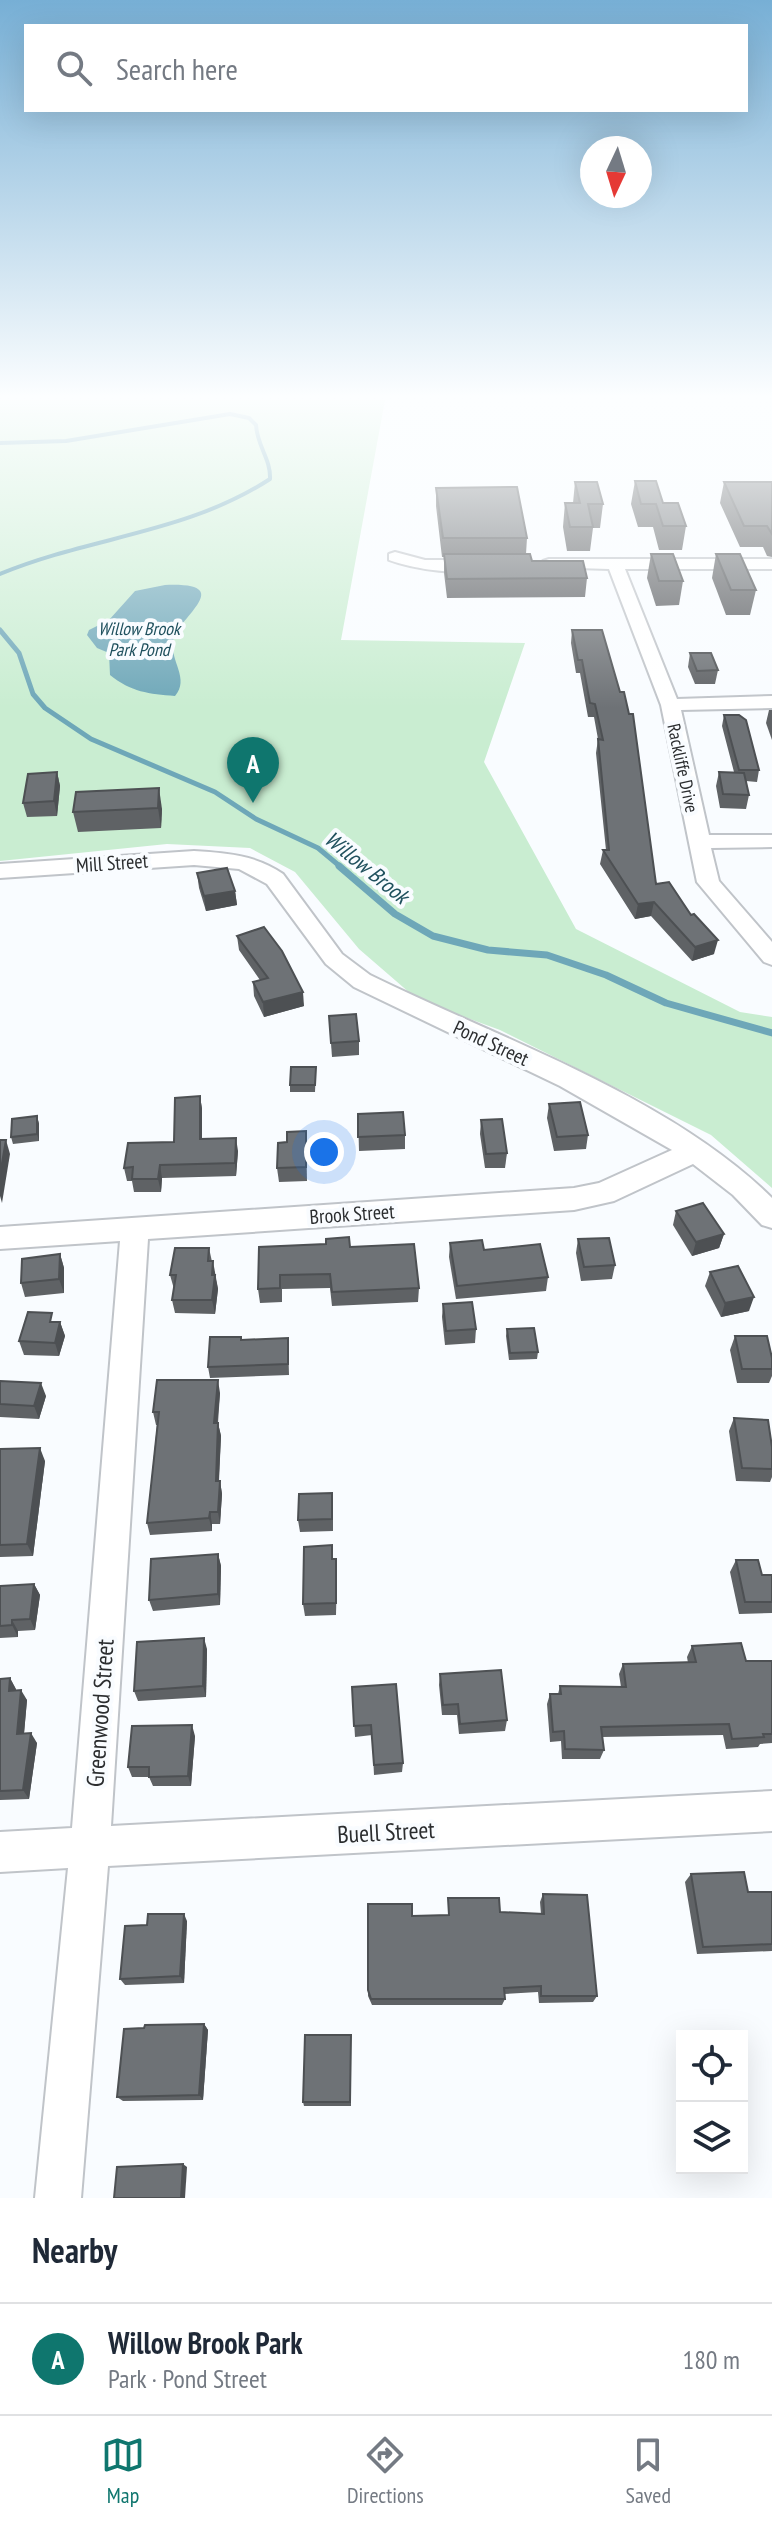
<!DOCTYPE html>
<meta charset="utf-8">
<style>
body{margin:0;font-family:"PT Sans Narrow",sans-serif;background:#f6f6f7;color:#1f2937}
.controls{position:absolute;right:24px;bottom:24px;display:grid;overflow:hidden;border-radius:0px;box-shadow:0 8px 32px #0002}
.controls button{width:72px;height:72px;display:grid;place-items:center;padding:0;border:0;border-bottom:2px solid #e0e1e3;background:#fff;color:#1f2937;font:40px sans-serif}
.compass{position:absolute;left:580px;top:136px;width:72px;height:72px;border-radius:50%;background:#fff;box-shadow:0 8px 32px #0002;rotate:184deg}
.you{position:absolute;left:324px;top:1152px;width:28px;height:28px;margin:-20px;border:6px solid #fff;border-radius:50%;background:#1a73e8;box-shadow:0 0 0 12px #1a73e833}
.badge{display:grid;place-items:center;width:52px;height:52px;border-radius:50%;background:#0f766e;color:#fff;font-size:26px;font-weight:700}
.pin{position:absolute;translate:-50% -66px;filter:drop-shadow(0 2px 4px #0008)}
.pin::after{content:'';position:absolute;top:42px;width:28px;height:24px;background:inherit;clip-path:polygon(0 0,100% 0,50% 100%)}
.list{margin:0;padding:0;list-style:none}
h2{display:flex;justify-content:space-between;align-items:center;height:104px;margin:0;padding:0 32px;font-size:34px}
h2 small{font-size:26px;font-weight:400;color:#747a83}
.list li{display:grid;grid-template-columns:52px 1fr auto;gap:24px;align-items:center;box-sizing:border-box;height:112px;padding:0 32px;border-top:2px solid #e0e1e3}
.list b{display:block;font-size:30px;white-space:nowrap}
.list p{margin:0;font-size:26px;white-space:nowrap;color:#747a83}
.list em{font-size:26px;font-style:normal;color:#747a83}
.icon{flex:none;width:44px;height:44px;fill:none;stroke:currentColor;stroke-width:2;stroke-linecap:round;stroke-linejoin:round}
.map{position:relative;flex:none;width:772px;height:2198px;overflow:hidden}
.search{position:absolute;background:#fff;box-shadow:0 8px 32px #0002;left:24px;right:24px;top:24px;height:88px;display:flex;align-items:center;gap:20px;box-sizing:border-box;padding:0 28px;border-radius:0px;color:#747a83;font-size:30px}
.sheet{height:216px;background:#fff}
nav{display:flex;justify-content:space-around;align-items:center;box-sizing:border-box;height:112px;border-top:2px solid #e0e1e3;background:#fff;font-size:22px;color:#747a83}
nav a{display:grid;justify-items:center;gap:4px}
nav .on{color:#0f766e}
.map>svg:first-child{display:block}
.green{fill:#c9edd1}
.water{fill:#6ea7b8}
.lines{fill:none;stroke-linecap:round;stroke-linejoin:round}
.stream-far2{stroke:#6ea7b8;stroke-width:4}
.stream-far1{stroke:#6ea7b8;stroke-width:5}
.stream{stroke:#6ea7b8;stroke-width:7}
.minor-casing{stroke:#c0c4c9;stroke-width:4}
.minor{fill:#fff;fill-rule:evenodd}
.wall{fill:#5f6265}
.shaded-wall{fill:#4d5053}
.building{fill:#6e7276;stroke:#4d5053;stroke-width:2}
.labels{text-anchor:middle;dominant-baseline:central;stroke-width:8;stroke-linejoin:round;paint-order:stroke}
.far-water-label{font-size:18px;font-style:italic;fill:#20515e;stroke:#f9fcff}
.far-street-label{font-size:18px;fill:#2b2d2f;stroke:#f9fcff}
.street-label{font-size:20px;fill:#2b2d2f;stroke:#f9fcff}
.water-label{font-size:22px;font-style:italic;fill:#20515e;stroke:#f9fcff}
.near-street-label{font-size:24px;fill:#2b2d2f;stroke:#f9fcff}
</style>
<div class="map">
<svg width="772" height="2198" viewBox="0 0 772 2198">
<rect width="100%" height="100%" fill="#f9fcff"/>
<polygon class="green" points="0,400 385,400 341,640 525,643 484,762 576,929 740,1012 772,1017 772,1188 711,1135 500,1030 418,1000 359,949 295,872 250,848 167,844 0,861"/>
<path class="water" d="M165 585C240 582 176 618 173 642 170 661 190 679 175 696 149 694 131 692 110 675L109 653 97 648 87 635 89 630 109 620 135 591Z"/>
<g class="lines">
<path class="stream-far2" d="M0 443 66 441 230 414 249 418 256 425C257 446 271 459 270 479 185 534 92 536 0 574"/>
<polyline class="stream-far1" points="0,630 19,653 33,694 45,708 91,739 215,792 256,819 318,848 342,868"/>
<polyline class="stream" points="339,866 395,914 433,936 488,950 547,955 606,975 666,1003 772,1033"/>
<defs>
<g id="minor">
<path d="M395 552 425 560H478L486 565C469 579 410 568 389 560V554Z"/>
<polygon points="549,559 772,559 772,569 625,569 677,699 772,696 772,708 681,710 709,835 772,835 772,847 711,848 719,881 772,942 772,965 764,962 697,882 661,705 609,569 543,567 543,561"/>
<path d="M194 851C226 853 256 855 283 874L342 954 370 975C500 1039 669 1096 772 1198V1228L762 1225 733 1195 693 1164 614 1201 574 1210 148 1239 111 1826 772 1791V1831L108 1866 81 2198H35L68 1868 0 1872V1832L72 1828 120 1241 0 1249V1227L574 1188 599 1183 672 1150 560 1086 354 987 326 964 267 884 239 869 194 865 0 878V864Z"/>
</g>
</defs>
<use href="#minor" class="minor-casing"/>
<use href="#minor" class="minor"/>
</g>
<g class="wall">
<polygon points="635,481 663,503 686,526 682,550 659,550 653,527 638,527 631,504"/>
<polygon points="575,482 603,504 600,528 593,528 590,551 567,551 563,527 565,503 573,503"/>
<polygon points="724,482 772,482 772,557 767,556 763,547 740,547 720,503"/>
<polygon points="436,488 527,538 526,554 532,561 587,578 585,597 447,598 444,573 444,557 442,557 436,506"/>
<polygon points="651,554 683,581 679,605 656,606 647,578"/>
<polygon points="716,554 756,590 750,615 726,615 712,578"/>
<polygon points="572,630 656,884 714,954 692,961 651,916 635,919 600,864 603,850 606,850 596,753 598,739 594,717 588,717 580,673 576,673 571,643"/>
<polygon points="690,653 718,670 715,684 695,684 688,667"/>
<polygon points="769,710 772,710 772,740 766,723"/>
<polygon points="724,715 759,770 757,782 746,781 749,795 746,809 720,808 716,786 719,772 734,772 722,726"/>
<polygon points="57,772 60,786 57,816 27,817 23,803"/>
<polygon points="76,792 162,809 161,828 78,832 73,812"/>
<polygon points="197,873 235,891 237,905 206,911 199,888"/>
<polygon points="237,936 304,1006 264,1017 254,996 253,982 260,980 239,950"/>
<polygon points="329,1016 359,1041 359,1055 332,1057"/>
<polygon points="316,1067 315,1092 290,1092 290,1085"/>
<polygon points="200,1096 202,1109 202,1139 238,1151 236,1176 162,1178 161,1192 134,1192 132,1181 127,1181 124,1168 174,1142"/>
<polygon points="549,1104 588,1135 586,1149 554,1151 547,1118"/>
<polygon points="358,1114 405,1135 405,1149 359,1151"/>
<polygon points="37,1116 39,1124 39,1141 13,1144 11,1137"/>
<polygon points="481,1120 507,1153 505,1168 485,1168 480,1134"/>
<polygon points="306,1131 307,1181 279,1182 277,1168 287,1142"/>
<polygon points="676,1211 724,1234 719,1248 692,1256 673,1225"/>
<polygon points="578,1239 615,1265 612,1279 581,1281 576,1253"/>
<polygon points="450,1243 484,1250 548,1277 546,1291 456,1299 449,1257"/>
<polygon points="259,1247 350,1247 419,1288 418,1302 332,1306 330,1288 282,1289 282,1302 260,1303 258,1289"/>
<polygon points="209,1248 218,1289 215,1314 175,1313 172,1300 174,1289 170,1275"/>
<polygon points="60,1254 64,1268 64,1293 25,1297 21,1283"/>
<polygon points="710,1272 749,1311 721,1317 705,1286"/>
<polygon points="443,1304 476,1329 475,1343 445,1345 442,1317"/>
<polygon points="55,1322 60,1322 65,1336 59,1356 24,1355 19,1341"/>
<polygon points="507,1329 538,1352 537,1359 509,1360 506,1336"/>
<polygon points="735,1336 772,1358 772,1376 769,1383 737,1383 730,1350"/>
<polygon points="241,1337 242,1340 288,1338 289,1375 210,1378 208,1367"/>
<polygon points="0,1381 46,1396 39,1419 0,1417"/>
<polygon points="220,1393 218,1423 221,1436 219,1481 220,1481 222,1494 220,1524 212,1524 212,1531 150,1535 147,1523 157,1425 156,1425 153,1412"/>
<polygon points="734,1418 772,1447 772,1477 770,1482 736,1481 729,1431"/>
<polygon points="0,1449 45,1461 33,1556 0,1557"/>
<polygon points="333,1505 333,1531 300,1532 298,1520"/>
<polygon points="218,1554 221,1566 220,1605 153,1611 149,1600"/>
<polygon points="736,1560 762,1575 772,1575 772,1613 739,1614 730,1572"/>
<polygon points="337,1571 336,1615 305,1616 303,1604"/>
<polygon points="34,1584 40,1595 35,1630 18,1631 18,1637 0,1638 0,1586"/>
<polygon points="692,1646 746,1661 772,1661 772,1743 760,1744 758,1747 726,1749 723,1735 602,1737 604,1750 600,1759 562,1759 561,1741 550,1742 547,1704 550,1694 558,1694 560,1686 621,1687 619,1674 623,1664 688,1663 687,1657"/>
<polygon points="207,1649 206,1697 138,1701 134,1691"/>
<polygon points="440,1674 507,1720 505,1731 459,1734 457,1715 442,1715 439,1685"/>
<polygon points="10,1678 16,1690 27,1700 24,1734 37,1743 29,1799 0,1800 0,1679"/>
<polygon points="352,1687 403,1763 402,1772 374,1775 372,1735 355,1737"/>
<polygon points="195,1736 191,1786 153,1786 149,1777 132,1777 128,1767"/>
<polygon points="691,1874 748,1892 772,1892 772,1951 697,1954 685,1882"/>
<polygon points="543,1894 597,1996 593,2002 539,2003 538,1992 504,1994 505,1999 502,2005 372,2005 368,1996 368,1990 412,1916 448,1915 448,1898 500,1912 541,1914 540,1902"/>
<polygon points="187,1921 184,1983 125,1985 120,1979 147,1925"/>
<polygon points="204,2024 208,2030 203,2100 123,2101 117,2097"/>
<polygon points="351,2035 351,2106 304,2106 303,2102"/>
</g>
<g class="shaded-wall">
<polygon points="57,772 60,786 57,816 54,801"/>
<polygon points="159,788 162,809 161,828 158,808"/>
<polygon points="235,891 237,905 206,911 204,896"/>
<polygon points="654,902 651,916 635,919 638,904"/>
<polygon points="718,940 714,954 692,961 695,947"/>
<polygon points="303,992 304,1006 264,1017 263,1002"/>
<polygon points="200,1096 202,1109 202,1152 200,1139"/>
<polygon points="37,1116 39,1124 39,1141 37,1134"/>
<polygon points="236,1138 238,1151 236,1176 235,1163"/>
<polygon points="6,1140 10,1154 2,1203 0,1196 0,1175"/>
<polygon points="160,1165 162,1178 161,1192 158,1179"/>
<polygon points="724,1234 719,1248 692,1256 696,1242"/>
<polygon points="60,1254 64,1268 64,1293 59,1279"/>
<polygon points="213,1261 218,1289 215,1314 212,1300 212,1275"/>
<polygon points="754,1297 749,1311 721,1317 725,1303"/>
<polygon points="60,1322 65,1336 59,1356 55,1343"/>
<polygon points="218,1380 220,1393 216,1436 214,1423"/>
<polygon points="41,1383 46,1396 39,1419 34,1406"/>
<polygon points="218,1423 221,1436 218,1494 216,1481"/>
<polygon points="40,1448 45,1461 33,1556 27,1544"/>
<polygon points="220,1481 222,1494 220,1524 218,1512"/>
<polygon points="210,1512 212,1524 212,1531 209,1518"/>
<polygon points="218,1554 221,1566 220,1605 218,1594"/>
<polygon points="34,1584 40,1595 35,1630 30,1619"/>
<polygon points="12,1620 18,1631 18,1637 12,1625"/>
<polygon points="204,1638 207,1649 206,1697 203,1686"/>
<polygon points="10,1678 16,1689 15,1701 9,1691"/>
<polygon points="21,1690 27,1700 23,1744 17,1734"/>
<polygon points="192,1725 195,1736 191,1786 188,1776"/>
<polygon points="31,1733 37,1743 29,1799 23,1790"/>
<polygon points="184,1914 187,1921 184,1983 180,1976"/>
<polygon points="204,2024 208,2030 203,2100 199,2095"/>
<polygon points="183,2164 187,2167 185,2198 181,2198"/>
</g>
<g class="building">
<polygon points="635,481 656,481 663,503 678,503 686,526 663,526 656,504 641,504"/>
<polygon points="575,482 597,482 603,504 588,504 593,527 570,527 565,503 580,503"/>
<polygon points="724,482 772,482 772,534 767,526 744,526"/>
<polygon points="517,487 527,538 443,538 436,488"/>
<polygon points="444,554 530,554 532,561 583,561 587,578 447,579"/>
<polygon points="651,554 673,554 683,581 659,581"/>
<polygon points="716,554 740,554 756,590 731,590"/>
<polygon points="572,630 602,630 620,692 624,692 629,714 633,714 656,884 669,882 691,915 694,914 718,940 695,947 654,902 638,904 603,850 609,850 598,739 603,740 595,704 590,703 582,660 578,660"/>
<polygon points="690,653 711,653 718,670 697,671"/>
<polygon points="724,715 739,715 746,720 759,770 739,770"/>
<polygon points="57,772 54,801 23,803 28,774"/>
<polygon points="719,772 744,773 749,795 723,794"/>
<polygon points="159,788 158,808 73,812 76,792"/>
<polygon points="227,868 235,891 204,896 197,873"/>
<polygon points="264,927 282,951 303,992 263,1002 253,982 268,978 237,936"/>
<polygon points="356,1014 359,1041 331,1043 329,1016"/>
<polygon points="291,1067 316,1067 315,1085 290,1085"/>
<polygon points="200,1096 200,1139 236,1138 235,1163 160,1165 158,1179 132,1179 133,1167 124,1168 128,1143 174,1142 175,1098"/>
<polygon points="580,1102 588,1135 557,1137 549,1104"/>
<polygon points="403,1112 405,1135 358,1137 358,1114"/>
<polygon points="37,1116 37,1134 11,1137 12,1119"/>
<polygon points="502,1119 507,1153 486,1154 481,1120"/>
<polygon points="306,1131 306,1167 277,1168 278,1143 287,1142 287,1132"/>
<polygon points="0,1140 6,1140 0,1175"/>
<polygon points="703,1203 724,1234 696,1242 676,1211"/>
<polygon points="349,1237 350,1247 414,1244 419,1288 332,1292 330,1274 280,1275 280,1288 258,1289 259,1247 326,1244 326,1239"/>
<polygon points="609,1238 615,1265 584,1267 578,1239"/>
<polygon points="482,1240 484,1250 540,1244 548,1277 457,1286 450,1243"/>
<polygon points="175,1248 209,1248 208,1261 213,1261 212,1275 215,1275 212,1300 172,1300 176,1275 170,1275"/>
<polygon points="60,1254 59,1279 21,1283 22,1259"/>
<polygon points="738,1266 754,1297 725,1303 710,1272"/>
<polygon points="472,1302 476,1329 446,1331 443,1304"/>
<polygon points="28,1312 52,1313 50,1322 60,1322 55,1343 19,1341"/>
<polygon points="534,1328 538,1352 510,1353 507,1329"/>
<polygon points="735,1336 767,1336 772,1358 772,1369 742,1369"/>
<polygon points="210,1337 241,1337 241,1340 288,1338 288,1364 208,1367"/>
<polygon points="157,1380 218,1380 214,1423 218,1423 216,1481 220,1481 218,1512 210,1512 209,1518 147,1523 159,1412 153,1412"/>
<polygon points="0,1381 41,1383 34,1406 0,1404"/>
<polygon points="734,1418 768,1420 772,1447 772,1469 742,1468"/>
<polygon points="40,1448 27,1544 0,1545 0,1449"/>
<polygon points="332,1493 332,1519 298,1520 299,1494"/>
<polygon points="332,1545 332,1559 336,1559 336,1603 303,1604 304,1547"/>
<polygon points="218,1554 218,1594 149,1600 151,1559"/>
<polygon points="736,1560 758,1560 762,1575 772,1575 772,1602 745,1602"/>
<polygon points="34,1584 30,1619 12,1620 12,1625 0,1626 0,1586"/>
<polygon points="204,1638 203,1686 134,1691 137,1642"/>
<polygon points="741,1643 746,1661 772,1661 772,1734 763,1734 764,1737 732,1739 729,1724 601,1727 604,1750 565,1749 564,1731 553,1732 550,1694 561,1694 560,1686 626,1687 623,1664 696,1662 692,1646"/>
<polygon points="501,1670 507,1720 460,1724 458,1704 443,1705 440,1674"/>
<polygon points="10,1678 9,1691 21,1690 17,1734 31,1733 23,1790 0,1791 0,1679"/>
<polygon points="396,1684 403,1763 374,1765 371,1725 354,1726 352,1687"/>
<polygon points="192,1725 188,1776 149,1777 149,1767 128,1767 132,1726"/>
<polygon points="744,1872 748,1892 772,1892 772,1944 703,1947 691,1874"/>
<polygon points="543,1894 587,1895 597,1996 541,1996 541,1986 504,1988 505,1999 371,1999 368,1990 368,1904 412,1904 412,1916 449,1915 448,1898 499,1898 500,1912 544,1914"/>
<polygon points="148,1914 184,1914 180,1976 120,1979 125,1926 147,1925"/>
<polygon points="204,2024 199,2095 117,2097 124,2029 144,2028 145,2025"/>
<polygon points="305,2035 351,2035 350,2102 303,2102"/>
<polygon points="183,2164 181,2198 114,2198 117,2167"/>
</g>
<linearGradient id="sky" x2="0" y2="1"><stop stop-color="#77afd5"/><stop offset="0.56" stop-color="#fcfeff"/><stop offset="1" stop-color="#fcfeff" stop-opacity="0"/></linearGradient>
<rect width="772" height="708" fill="url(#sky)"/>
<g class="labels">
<g class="far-water-label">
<text x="139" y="628">Willow Brook<tspan x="139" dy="21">Park Pond</tspan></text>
</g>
<g class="far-street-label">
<text transform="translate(683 768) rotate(78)">Rackliffe Drive</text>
</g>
<g class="street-label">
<text transform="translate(112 863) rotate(-4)">Mill Street</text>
<text transform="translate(491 1043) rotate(25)">Pond Street</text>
<text transform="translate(352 1214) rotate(-4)">Brook Street</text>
</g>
<g class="water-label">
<text transform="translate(367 867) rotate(39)">Willow Brook</text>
</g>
<g class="near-street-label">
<text transform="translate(100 1713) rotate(-86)">Greenwood Street</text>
<text transform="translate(386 1832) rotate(-3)">Buell Street</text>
</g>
</g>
</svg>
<div class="controls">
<button><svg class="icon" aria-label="locate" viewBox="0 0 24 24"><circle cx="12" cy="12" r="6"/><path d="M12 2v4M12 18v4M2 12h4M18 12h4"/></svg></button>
<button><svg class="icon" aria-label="layers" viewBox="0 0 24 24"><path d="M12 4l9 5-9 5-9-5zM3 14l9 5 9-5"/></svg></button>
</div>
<svg class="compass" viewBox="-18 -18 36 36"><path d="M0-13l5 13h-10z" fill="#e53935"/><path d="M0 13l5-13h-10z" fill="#747a83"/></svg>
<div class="you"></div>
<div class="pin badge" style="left:253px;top:803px">A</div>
<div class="search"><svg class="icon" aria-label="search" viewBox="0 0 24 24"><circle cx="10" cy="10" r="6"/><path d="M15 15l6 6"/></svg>Search here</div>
</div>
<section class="sheet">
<h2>Nearby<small></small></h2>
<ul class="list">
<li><span class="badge">A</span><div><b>Willow Brook Park</b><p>Park · Pond Street</p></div><em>180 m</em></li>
</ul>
</section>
<nav>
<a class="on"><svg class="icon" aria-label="map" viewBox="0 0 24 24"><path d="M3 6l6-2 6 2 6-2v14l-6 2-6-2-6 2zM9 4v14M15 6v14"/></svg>Map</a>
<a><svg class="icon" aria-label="directions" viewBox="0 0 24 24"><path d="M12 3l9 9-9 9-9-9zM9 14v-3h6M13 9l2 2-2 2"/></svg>Directions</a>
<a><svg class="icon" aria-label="saved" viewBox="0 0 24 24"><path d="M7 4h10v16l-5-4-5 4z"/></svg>Saved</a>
</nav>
